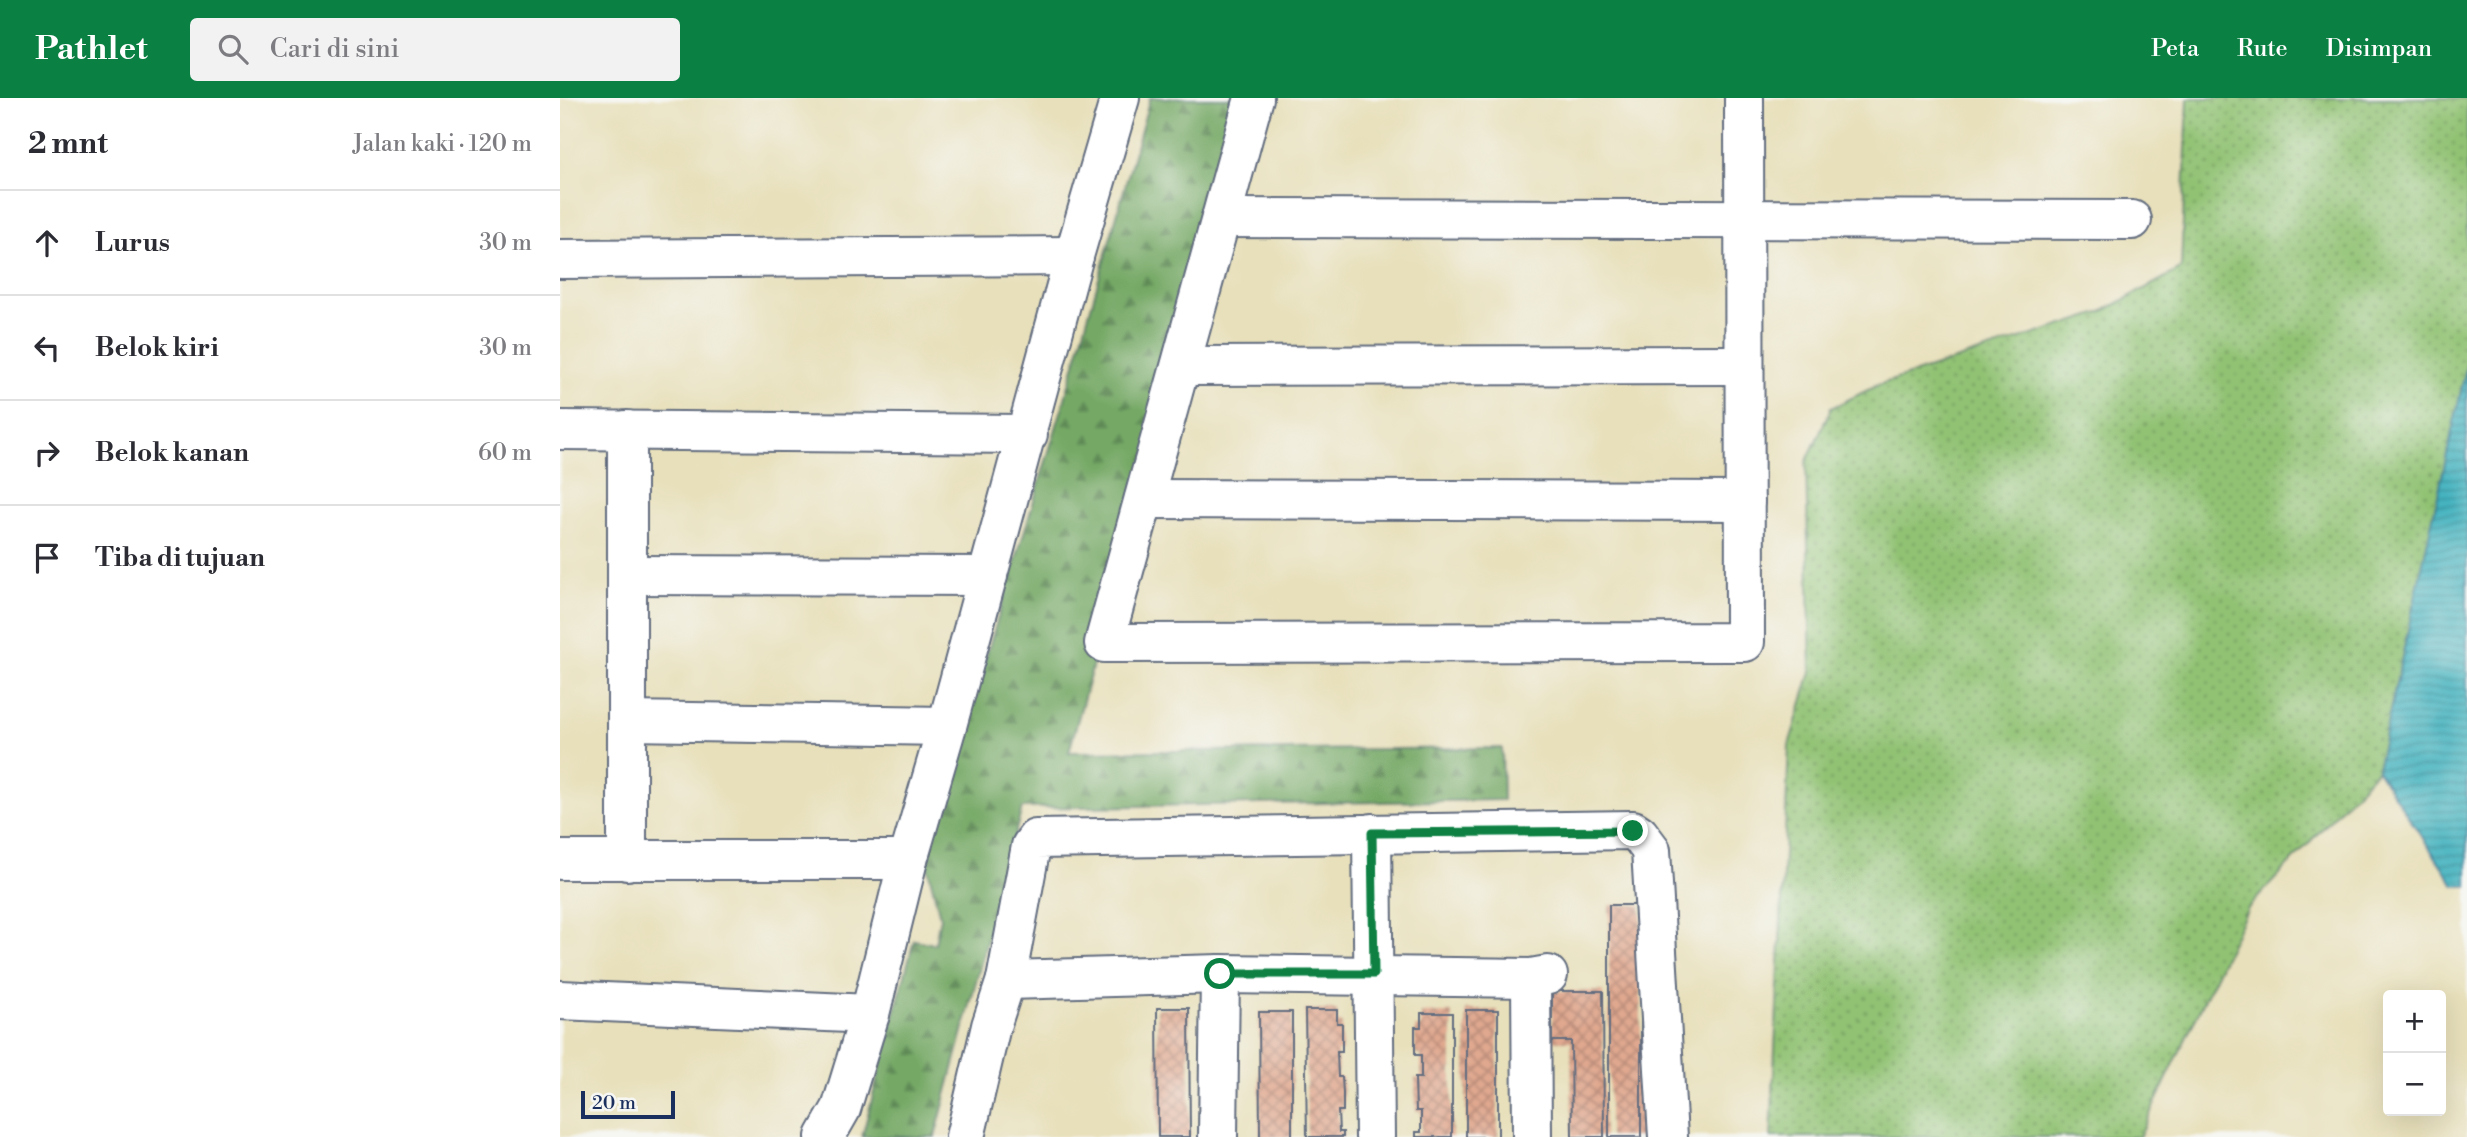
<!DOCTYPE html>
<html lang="id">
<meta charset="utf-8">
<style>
body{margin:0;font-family:"Libre Bodoni",serif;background:#f2f2f3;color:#2b2b33}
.controls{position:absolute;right:21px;bottom:21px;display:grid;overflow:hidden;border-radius:7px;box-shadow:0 7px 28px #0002}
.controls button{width:63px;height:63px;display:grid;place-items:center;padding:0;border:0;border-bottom:2px solid #e1e1e2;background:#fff;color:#2b2b33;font:35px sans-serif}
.scale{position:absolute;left:21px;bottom:18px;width:94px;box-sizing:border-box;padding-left:7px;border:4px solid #1b2f5e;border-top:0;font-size:19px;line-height:24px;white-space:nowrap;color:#1b2f5e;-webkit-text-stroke:5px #f6f6f2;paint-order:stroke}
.stop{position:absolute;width:21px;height:21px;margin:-16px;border:5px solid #0b8043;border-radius:50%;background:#fff}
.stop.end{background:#0b8043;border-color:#fff;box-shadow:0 2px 7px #0008}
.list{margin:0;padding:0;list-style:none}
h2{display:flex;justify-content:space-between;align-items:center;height:91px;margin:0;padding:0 28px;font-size:30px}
h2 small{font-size:23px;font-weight:400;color:#7c7c81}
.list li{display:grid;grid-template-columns:46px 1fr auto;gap:21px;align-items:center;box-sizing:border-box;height:105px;padding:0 28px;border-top:2px solid #e1e1e2}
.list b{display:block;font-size:26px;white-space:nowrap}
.list em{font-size:23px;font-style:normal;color:#7c7c81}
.icon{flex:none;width:38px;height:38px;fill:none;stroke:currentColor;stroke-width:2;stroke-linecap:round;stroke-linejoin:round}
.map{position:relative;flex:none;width:1907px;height:1039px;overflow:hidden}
header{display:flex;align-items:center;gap:42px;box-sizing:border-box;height:98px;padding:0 35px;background:#0b8043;color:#fff}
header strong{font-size:33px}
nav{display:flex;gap:38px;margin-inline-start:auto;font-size:24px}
.search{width:490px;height:63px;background:#f2f2f3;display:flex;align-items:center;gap:18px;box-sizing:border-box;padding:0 24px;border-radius:7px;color:#7c7c81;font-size:26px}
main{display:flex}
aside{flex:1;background:#fff}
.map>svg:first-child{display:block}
.grass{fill:url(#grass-dots);stroke:#567868;stroke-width:2}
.forest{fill:url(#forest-firs);stroke:#486c62;stroke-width:2}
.water{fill:url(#water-rules);stroke:#30718e;stroke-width:2}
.building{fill:url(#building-cross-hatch)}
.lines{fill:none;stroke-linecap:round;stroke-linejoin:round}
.minor-casing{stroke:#636d7f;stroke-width:42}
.minor{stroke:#fff;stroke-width:38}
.route{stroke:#0b8043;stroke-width:9}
</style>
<header>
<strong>Pathlet</strong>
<div class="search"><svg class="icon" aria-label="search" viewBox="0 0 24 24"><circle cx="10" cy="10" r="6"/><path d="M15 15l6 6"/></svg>Cari di sini</div>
<nav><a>Peta</a><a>Rute</a><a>Disimpan</a></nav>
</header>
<main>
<aside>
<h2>2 mnt<small>Jalan kaki · 120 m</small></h2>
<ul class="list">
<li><svg class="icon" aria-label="ahead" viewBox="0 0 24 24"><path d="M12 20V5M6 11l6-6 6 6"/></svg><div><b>Lurus</b></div><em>30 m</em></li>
<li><svg class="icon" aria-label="left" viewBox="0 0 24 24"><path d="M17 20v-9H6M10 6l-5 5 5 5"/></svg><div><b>Belok kiri</b></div><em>30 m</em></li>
<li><svg class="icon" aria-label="right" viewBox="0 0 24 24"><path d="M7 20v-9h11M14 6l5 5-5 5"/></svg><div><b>Belok kanan</b></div><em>60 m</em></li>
<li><svg class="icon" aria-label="arrive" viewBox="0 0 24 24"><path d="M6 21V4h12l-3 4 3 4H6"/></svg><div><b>Tiba di tujuan</b></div></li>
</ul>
</aside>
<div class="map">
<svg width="1907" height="1039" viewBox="0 0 1907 1039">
<defs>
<pattern id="grass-dots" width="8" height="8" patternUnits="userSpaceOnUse" patternTransform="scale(1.75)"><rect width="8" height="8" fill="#91c273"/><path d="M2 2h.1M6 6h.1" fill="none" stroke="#769e62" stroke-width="1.8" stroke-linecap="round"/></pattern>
<pattern id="forest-firs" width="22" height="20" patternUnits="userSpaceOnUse" patternTransform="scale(1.75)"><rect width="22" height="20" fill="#74a865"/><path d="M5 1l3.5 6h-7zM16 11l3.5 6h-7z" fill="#5e8956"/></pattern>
<pattern id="water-rules" width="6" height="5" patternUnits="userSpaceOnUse" patternTransform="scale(1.75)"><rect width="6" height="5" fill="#44b3bf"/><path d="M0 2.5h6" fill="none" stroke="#38929e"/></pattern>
<pattern id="building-cross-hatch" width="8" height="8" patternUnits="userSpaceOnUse" patternTransform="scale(1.75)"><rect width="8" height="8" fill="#e0a88f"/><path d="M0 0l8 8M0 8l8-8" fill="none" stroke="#b58978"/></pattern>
</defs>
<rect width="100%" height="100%" fill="#f6f6f2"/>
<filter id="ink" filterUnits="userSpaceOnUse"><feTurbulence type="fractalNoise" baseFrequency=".0143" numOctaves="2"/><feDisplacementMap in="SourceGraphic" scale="14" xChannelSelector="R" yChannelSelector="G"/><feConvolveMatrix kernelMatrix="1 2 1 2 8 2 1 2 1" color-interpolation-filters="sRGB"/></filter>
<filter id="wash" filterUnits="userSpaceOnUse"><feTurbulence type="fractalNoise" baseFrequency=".00686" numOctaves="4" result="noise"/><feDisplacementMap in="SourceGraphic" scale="28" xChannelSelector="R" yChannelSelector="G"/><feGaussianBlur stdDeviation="1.57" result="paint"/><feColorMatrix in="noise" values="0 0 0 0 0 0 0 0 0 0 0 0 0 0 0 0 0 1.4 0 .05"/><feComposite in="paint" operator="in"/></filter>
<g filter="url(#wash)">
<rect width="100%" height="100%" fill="#e8e0bb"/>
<polygon class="grass" points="1628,0 1907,0 1907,266 1817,672 1688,810 1579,1039 1211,1039 1229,647 1251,574 1246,365 1271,310 1318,287 1540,215 1621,171"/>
<polygon class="forest" points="590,0 688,0 509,654 942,650 943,702 462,710 375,1039 302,1039 354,842 375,846 380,819 365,758 504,304"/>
<polygon class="water" points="1907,266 1907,788 1895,788 1817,672"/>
<g id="blocks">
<g class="building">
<rect x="1049" y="807" width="32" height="232"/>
<polygon points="992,893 1043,893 1044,1039 1012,1039 1011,943 992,943"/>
<polygon points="597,910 629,910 630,1039 598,1039"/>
<polygon points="745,912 777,912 777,925 782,925 782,954 777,954 778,979 782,979 783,995 783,1013 778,1013 779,1034 783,1034 783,1039 747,1039"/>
<rect x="906" y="912" width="32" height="127"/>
<polygon points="699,914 732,914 732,1039 700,1039"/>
<polygon points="861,915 892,915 892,1039 856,1039 856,1034 861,1034 861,1013 856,1013 855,980 861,980 861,957 855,957 855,929 861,929"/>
</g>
</g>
</g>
<g filter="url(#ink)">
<use href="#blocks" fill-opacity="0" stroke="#636d7f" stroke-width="2"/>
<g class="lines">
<defs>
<g id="minor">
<polyline points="694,0 544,545 1185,544 1184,0"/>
<polyline points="661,120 1572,122"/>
<polyline points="0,161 514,158"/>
<polyline points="621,268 1184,267"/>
<polyline points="0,332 468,336"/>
<polyline points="584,401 1185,403"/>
<polyline points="68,477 428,478"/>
<polyline points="68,623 387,628"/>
<polyline points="812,735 815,1039"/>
<polyline points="0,762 348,762"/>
<polyline points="67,763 67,332"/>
<polyline points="988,877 971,880 660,876 446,882 471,748 476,741 1073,732 1079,736 1091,752 1108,1039"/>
<polyline points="971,880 972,1039"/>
<polyline points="0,902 310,916"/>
<polyline points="265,1039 281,1011 310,916 348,762 387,628 514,158 560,0"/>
<polyline points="405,1039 431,928 446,882"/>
<polyline points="658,1039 660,876"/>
</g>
</defs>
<use href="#minor" class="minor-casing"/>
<use href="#minor" class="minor"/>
</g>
</g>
<g class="lines" filter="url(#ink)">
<polyline class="route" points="660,876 814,876 812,735 1073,733"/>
</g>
</svg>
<div class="controls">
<button>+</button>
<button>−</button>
</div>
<div class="scale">20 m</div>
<div class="stop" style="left:660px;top:876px"></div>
<div class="stop end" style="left:1073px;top:733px"></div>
</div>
</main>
